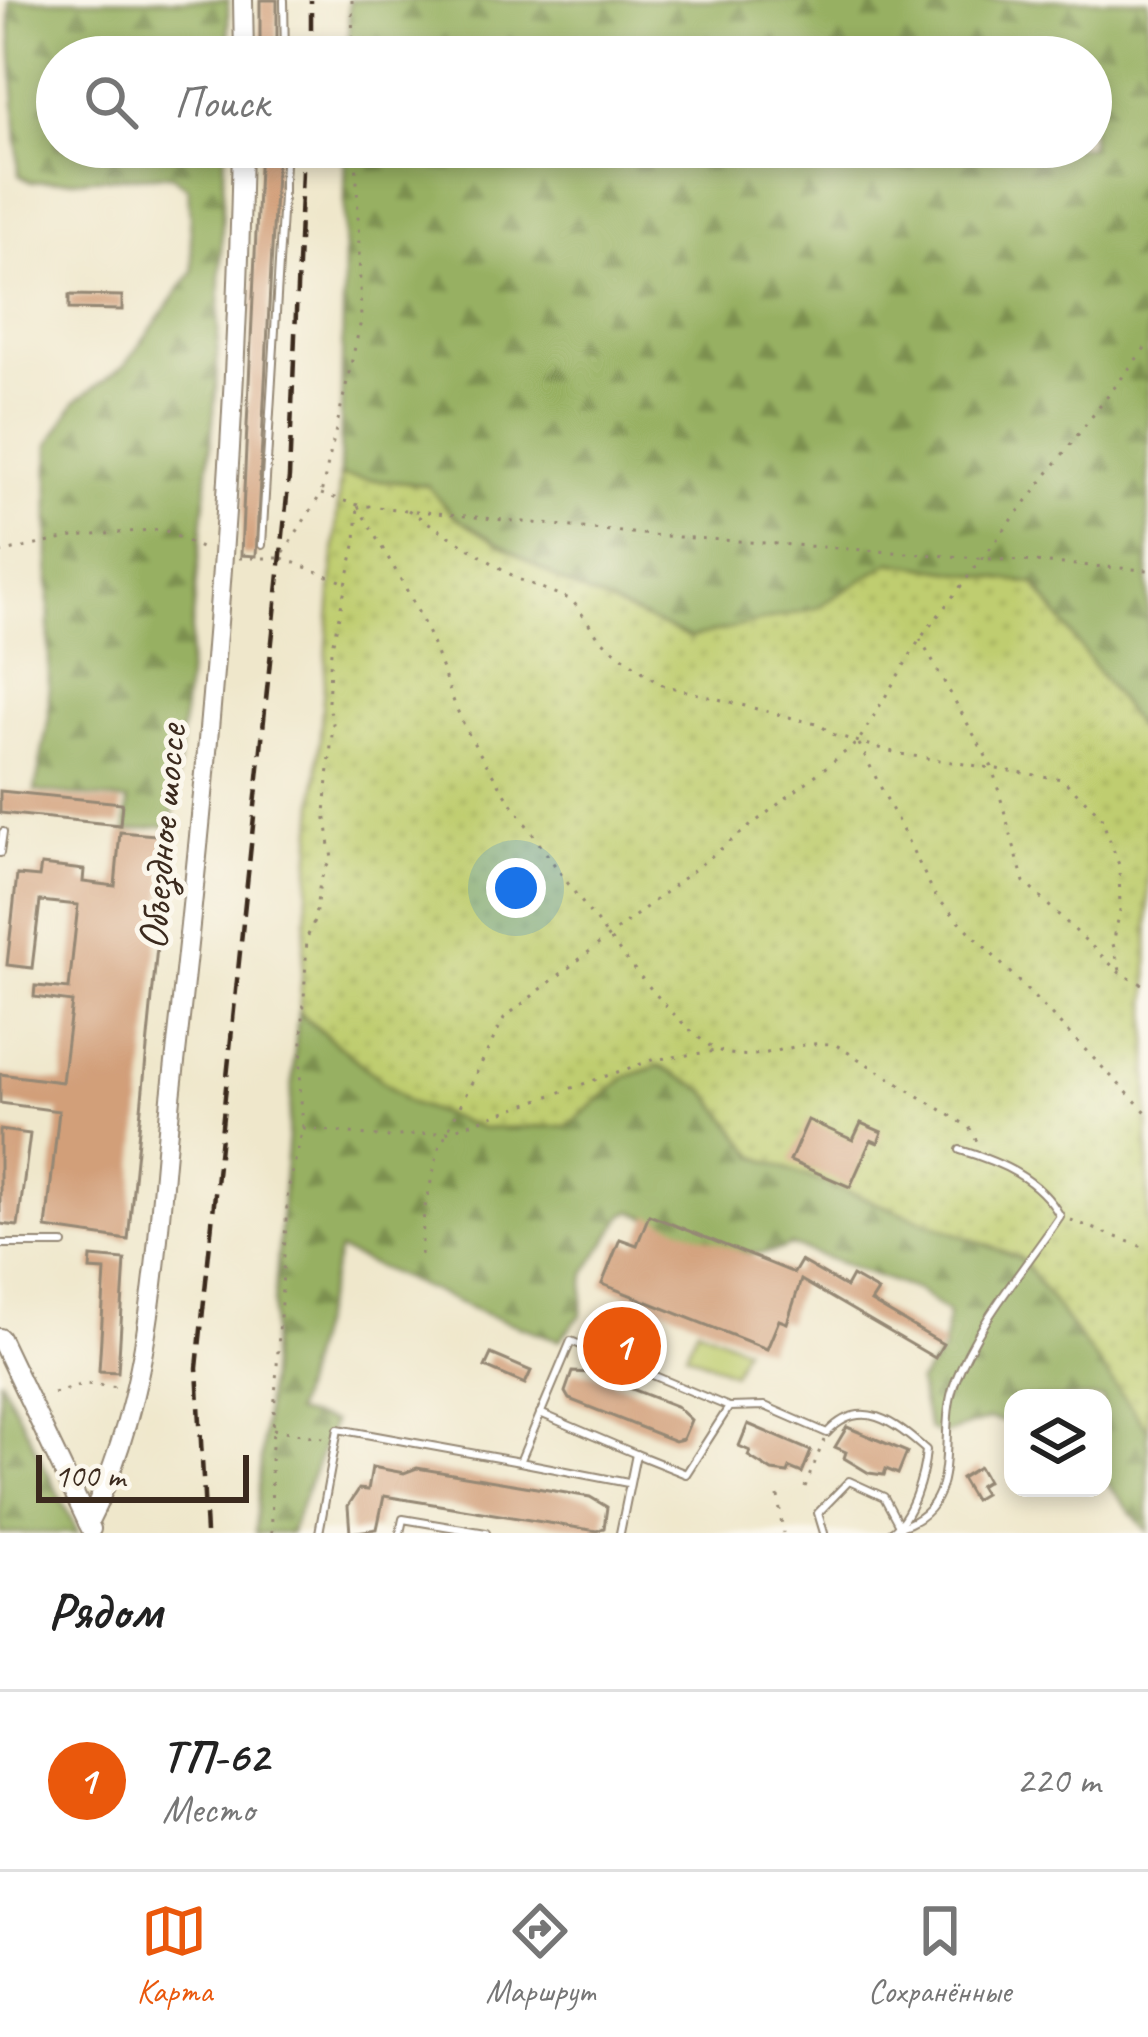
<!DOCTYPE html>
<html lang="ru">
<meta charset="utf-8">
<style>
body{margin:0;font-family:Caveat,sans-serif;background:#f2f2f2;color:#222}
.controls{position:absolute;right:36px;bottom:36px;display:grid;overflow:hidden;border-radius:24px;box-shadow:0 6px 18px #0003}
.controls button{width:108px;height:108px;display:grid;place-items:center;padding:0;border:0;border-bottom:3px solid #e0e0e0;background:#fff;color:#222;font:60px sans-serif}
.scale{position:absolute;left:36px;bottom:30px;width:213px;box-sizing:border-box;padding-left:12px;border:6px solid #3b2a1e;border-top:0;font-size:33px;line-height:42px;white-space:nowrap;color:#3b2a1e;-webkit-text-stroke:9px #fbf7ec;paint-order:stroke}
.you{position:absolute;left:516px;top:888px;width:42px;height:42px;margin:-30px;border:9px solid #fff;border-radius:50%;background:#1a73e8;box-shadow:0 0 0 18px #1a73e833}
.badge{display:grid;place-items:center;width:78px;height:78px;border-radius:50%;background:#ea580c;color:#fff;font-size:39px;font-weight:700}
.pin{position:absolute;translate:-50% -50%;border:6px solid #fff;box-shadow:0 3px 12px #0006}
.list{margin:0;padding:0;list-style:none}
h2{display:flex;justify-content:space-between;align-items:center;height:156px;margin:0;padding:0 48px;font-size:51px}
h2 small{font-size:39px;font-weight:400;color:#767676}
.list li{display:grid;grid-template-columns:78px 1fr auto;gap:36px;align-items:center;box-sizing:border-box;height:180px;padding:0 48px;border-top:3px solid #e0e0e0}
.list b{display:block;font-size:45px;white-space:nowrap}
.list p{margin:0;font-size:39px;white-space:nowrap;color:#767676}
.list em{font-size:39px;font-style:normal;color:#767676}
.icon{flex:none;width:66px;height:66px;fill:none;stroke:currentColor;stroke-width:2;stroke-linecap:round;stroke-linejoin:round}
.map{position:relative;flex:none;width:1148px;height:1533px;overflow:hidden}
.search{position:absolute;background:#fff;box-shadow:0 6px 18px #0003;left:36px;right:36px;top:36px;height:132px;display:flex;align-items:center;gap:30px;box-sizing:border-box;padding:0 42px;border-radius:66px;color:#767676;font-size:45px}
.sheet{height:336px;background:#fff}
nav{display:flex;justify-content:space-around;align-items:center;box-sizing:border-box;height:168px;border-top:3px solid #e0e0e0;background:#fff;font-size:33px;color:#767676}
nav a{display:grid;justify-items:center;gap:6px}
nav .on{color:#ea580c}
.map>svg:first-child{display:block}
.grass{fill:url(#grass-dots);stroke:#7d7c46;stroke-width:3}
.forest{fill:url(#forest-firs);stroke:#696d40;stroke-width:3}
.park{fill:#bfcd6f;stroke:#7d7c46;stroke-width:3}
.building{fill:#d29f79}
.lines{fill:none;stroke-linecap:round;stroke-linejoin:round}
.lane-casing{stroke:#958874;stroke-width:10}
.primary-casing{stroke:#958874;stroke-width:22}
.path{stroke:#958874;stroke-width:3;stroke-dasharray:3 9;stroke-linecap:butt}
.lane{stroke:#fff;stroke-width:6}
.primary{stroke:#fff;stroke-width:18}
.rail{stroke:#3b2a1e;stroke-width:4.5;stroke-dasharray:18 9;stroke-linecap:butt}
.labels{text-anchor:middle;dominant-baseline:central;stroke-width:10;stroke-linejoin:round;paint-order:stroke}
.street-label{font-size:42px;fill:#3b2a1e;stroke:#fbf7ec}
</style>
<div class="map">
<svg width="1148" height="1533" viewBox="0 0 1148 1533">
<defs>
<pattern id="grass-dots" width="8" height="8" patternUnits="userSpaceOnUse" patternTransform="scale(3)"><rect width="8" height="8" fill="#bfcd6f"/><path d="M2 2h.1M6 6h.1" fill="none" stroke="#a5b060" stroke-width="1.8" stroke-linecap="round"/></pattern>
<pattern id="forest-firs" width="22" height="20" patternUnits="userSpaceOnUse" patternTransform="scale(3)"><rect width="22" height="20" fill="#97b062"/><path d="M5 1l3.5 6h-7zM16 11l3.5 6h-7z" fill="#7c8f50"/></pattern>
</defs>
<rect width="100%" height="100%" fill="#fbf7ec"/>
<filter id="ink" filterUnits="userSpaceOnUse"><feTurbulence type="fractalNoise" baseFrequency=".00833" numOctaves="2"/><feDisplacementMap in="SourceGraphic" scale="24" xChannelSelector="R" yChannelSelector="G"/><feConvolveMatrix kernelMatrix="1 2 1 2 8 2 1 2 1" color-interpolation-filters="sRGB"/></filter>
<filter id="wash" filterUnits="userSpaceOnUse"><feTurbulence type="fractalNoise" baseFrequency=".004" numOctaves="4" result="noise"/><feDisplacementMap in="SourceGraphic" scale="48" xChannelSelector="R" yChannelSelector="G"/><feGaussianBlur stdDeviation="2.7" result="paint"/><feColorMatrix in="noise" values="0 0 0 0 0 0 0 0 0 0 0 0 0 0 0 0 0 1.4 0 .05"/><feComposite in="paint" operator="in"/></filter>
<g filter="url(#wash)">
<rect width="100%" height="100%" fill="#efe7cb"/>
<polygon class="grass" points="340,476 427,485 455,517 816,608 891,562 1035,584 1148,741 1148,1430 1020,1258 756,1157 706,1091 659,1066 626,1077 568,1126 483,1129 408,1102 299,1013"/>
<g class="forest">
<polygon points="9,0 228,0 229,57 57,57 57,147 225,147 216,391 172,825 126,831 128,801 35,791 49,717 49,445 76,401 125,365 193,271 188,188 171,175 31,182 19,175"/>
<polygon points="349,0 1148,0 1148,741 1035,584 891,562 816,608 690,638 569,586 455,517 427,485 340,476 346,147 412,147 421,159 443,165 474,147 1091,147 1091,57 348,57"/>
<path d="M298 1013 408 1102 483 1129 568 1126 626 1077 659 1066 706 1091 756 1157 1020 1258 1148 1430V1533L1103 1478V1398H1013V1423L989 1419 941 1435 929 1429 918 1383 943 1352 948 1313 917 1290 790 1245C743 1271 678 1229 632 1211L624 1214 585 1274 581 1315 559 1340 485 1314 339 1250 294 1413 333 1422 290 1533H255Z"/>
<polygon points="0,1378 78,1533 0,1533"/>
</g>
<polygon class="park" points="697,1327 744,1347 733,1373 686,1353"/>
<g id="blocks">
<g class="building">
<rect x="260" y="0" width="17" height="57"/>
<polygon points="260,147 277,147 277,153 256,556 241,555"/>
<polygon points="69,295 122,296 122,310 69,309"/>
<polygon points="0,791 122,803 120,825 0,813"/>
<polygon points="120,832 168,836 128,1240 46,1228 59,1111 0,1103 0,1074 62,1082 72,1002 34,997 35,986 69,989 78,905 40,901 32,968 7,965 17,875 39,877 41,865 84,870 83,882 115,886"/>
<polygon points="808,1120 853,1140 861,1123 882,1132 878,1143 871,1140 850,1187 790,1161"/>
<polygon points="0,1130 30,1134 18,1226 0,1224"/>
<polygon points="649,1215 794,1273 801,1261 846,1287 852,1276 878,1291 871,1302 943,1344 935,1358 801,1280 787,1323 779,1320 767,1349 602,1284 620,1239 637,1245"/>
<polygon points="91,1257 125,1260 118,1372 99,1371 105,1271 90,1270"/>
<polygon points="491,1354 531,1371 525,1384 485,1367"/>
<polygon points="572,1372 591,1373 676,1406 691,1420 683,1439 675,1441 569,1399 565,1392"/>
<polygon points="748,1424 811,1451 802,1473 790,1468 788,1473 772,1471 748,1456 750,1451 739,1446"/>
<polygon points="847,1427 907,1452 898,1474 886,1469 884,1475 869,1473 844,1458 846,1452 835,1447"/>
<polygon points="372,1467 404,1473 417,1468 590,1497 607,1507 604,1528 597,1531 384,1496 377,1529 350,1533 348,1506 359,1489 368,1490"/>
<polygon points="979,1467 987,1481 979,1486 984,1494 974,1500 961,1478"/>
</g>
</g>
</g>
<g filter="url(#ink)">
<use href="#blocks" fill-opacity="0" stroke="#958874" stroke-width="3"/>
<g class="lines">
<defs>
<g id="lane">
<polyline points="284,0 285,57"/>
<polyline points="262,545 286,147"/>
<polyline points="0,853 3,832"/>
<polyline points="0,1244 63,1244"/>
<polyline points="540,1413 636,1454"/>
<polyline points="520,1462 628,1483"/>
<path d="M319 1533 338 1429 520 1462 571 1341 729 1407 765 1406 827 1433C861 1396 894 1422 926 1450 924 1475 912 1519 890 1533"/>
<polyline points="400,1533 403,1519 486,1533"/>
<polyline points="620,1533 636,1454 686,1474 729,1407"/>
<path d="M824 1533 818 1513 849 1481 884 1497 900 1527C967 1506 935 1435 955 1382 977 1323 1025 1268 1060 1216 1039 1178 1000 1162 960 1150"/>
</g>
<g id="primary">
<polyline points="243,0 244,57"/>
<polyline points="0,1338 91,1529"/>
<path d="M88 1523C156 1391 156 1234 172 1089 208 776 236 462 242 147"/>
</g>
</defs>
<use href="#lane" class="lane-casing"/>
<use href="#primary" class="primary-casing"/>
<g class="path">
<polyline points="352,0 353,57"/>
<polyline points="321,494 358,505 651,535 1148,570"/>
<path d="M358 506C379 544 403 580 421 618 439 654 448 694 466 729 496 788 665 1031 720 1051 760 1066 796 1037 836 1045L969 1127 979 1145"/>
<polyline points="408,510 518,579 572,600 600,639 659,684 820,725 832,734 900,754 1062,779 1100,814 1119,865 1120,910 1113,944 1121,974"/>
<polyline points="0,553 73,537 162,529 207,551"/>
<polyline points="239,558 280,558 321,494 361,321 356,147"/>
<polyline points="282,558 346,583"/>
<polyline points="920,639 992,767 1024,882 1121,974 1148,987"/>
<polyline points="859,744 936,897 1148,1114"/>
<polyline points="303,1128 387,1137 446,1132 652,1060 716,1051"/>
<polyline points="1071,1220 1148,1249"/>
<polyline points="421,1255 424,1211 439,1148 504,1018 858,742 920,639 1148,344"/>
<polyline points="53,1393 83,1384 121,1387"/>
<polyline points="273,1429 328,1439"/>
<polyline points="805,1487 824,1440"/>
<polyline points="778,1496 783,1533"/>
<path d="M272 1533 271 1462 288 1190 303 1128 300 1084 307 937C323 911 311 885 332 859L325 813 333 723 328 702 331 651 356 541 358 505"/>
</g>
<use href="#lane" class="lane"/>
<use href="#primary" class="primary"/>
<g class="rail">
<polyline points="311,57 311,0"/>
<polyline points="206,1533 197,1368 289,477 303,147"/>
</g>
</g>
</g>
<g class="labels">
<g class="street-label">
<text transform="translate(162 837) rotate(-85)">Объездное шоссе</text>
</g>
</g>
</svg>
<div class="controls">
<button><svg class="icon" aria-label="layers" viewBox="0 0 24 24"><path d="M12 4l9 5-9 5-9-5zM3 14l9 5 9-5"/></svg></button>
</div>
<div class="scale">100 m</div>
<div class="you"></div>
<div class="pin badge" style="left:622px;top:1346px">1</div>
<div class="search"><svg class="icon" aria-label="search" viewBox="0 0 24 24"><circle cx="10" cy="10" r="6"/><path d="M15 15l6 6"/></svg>Поиск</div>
</div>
<section class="sheet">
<h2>Рядом<small></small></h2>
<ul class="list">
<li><span class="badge">1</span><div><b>ТП-62</b><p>Место</p></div><em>220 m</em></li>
</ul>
</section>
<nav>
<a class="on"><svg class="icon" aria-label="map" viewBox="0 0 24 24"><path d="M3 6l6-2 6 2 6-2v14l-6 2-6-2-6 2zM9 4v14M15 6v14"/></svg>Карта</a>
<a><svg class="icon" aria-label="directions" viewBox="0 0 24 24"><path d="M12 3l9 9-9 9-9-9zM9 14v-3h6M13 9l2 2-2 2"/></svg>Маршрут</a>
<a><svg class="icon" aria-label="saved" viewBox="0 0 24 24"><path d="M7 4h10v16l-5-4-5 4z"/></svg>Сохранённые</a>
</nav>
